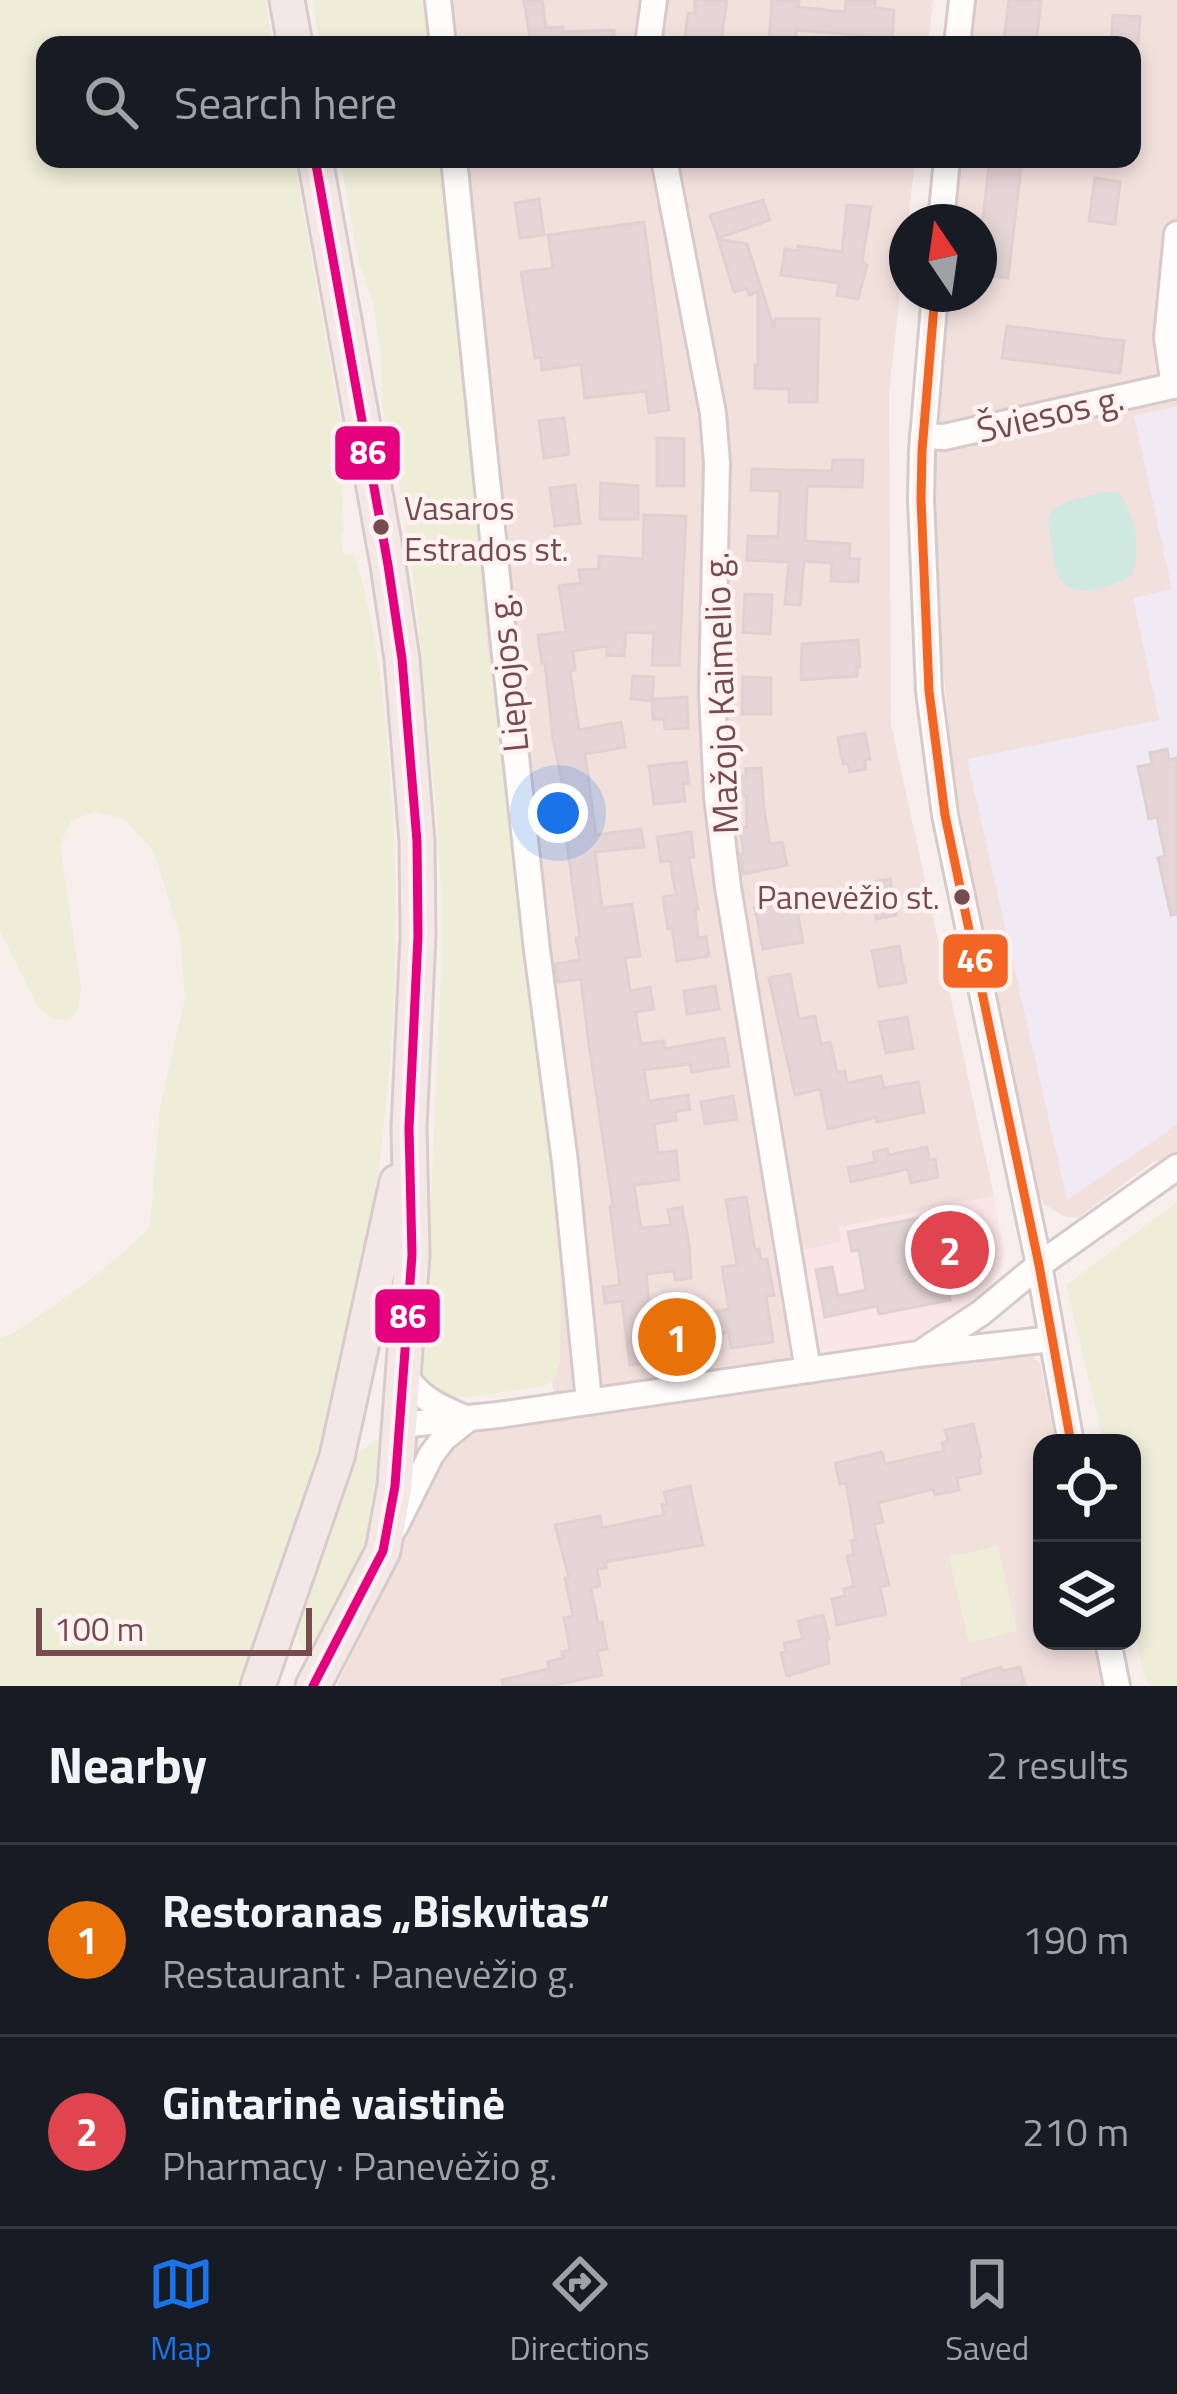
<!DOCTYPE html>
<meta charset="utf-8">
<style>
body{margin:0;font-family:"Titillium Web",sans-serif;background:#242831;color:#f1f3f6}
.controls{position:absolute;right:36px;bottom:36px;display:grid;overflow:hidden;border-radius:24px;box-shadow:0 6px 18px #0003}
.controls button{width:108px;height:108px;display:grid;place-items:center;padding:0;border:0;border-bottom:3px solid #363941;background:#171b24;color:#f1f3f6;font:60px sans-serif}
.compass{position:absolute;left:889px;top:204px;width:108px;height:108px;border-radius:50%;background:#171b24;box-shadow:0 6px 18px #0003;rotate:347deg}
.scale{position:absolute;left:36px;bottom:30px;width:276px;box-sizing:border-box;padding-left:12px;border:6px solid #774c51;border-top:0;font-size:33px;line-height:42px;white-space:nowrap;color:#774c51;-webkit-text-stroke:9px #fff2f0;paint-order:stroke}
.you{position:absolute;left:558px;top:813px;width:42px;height:42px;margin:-30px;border:9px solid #fff;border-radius:50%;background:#1a73e8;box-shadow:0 0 0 18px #1a73e833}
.badge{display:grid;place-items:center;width:78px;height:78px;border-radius:50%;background:#1a73e8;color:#fff;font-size:39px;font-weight:700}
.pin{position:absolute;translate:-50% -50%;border:6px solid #fff;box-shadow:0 3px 12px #0006}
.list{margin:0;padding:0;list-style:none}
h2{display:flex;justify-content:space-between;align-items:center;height:156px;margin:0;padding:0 48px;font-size:51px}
h2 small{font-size:39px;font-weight:400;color:#9ea1a6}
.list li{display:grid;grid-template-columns:78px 1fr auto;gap:36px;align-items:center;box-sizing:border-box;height:192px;padding:0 48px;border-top:3px solid #363941}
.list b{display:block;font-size:45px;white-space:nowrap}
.list p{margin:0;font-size:39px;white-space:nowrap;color:#9ea1a6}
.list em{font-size:39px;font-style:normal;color:#9ea1a6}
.icon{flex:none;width:66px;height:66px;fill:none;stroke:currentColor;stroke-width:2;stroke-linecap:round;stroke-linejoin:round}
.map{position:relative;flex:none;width:1177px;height:1686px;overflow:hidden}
.search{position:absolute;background:#171b24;box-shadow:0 6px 18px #0003;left:36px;right:36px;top:36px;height:132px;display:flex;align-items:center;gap:30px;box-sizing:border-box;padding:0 42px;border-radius:24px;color:#9ea1a6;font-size:45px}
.sheet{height:540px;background:#171b24}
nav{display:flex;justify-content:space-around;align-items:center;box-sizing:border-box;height:168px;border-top:3px solid #363941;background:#171b24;font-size:33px;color:#9ea1a6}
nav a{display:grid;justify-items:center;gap:6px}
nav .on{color:#1a73e8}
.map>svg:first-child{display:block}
.residential{fill:#f2e0dd}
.commercial{fill:#fae5e7}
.education{fill:#f0eaf4}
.green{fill:#eeedd8}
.water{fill:#cfe9e0}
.building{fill:#e5d5d6;stroke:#e1d0d0;stroke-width:3}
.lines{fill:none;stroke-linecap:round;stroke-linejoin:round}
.minor-casing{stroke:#d7caca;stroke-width:30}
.major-casing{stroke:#d9cbcc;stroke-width:39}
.minor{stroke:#fefdfc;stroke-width:24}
.major{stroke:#f3e8e6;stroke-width:33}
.bus-1-casing{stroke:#fff2f0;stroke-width:18}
.bus-2-casing{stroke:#fff2f0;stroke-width:18}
.bus-1{stroke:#f26522;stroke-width:9}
.bus-2{stroke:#e5007d;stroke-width:9}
.bus-dot{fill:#774c51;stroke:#fff2f0;stroke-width:4.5}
.labels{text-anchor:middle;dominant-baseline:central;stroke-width:9;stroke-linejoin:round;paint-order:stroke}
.bus-label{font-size:33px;fill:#774c51;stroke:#fff2f0;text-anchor:start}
.street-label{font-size:36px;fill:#774c51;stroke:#fff2f0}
.line-badge{stroke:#fff2f0;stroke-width:4.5}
.badge-label{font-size:33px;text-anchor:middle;font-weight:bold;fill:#fff}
</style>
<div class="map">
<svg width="1177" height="1686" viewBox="0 0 1177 1686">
<rect width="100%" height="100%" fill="#f8efed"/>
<g class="residential">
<polygon points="428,0 933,0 928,45 434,45"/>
<polygon points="974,0 1177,0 1177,1158 1153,1162 1078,1218 1063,1216 1044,1204 1039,1193 958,814 933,572 932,467 946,294 979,294 979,222 952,222 958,159 1132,159 1132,45 969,45"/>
<polygon points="445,159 915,159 889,393 891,724 994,1196 840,1227 842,1242 817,1359 554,1394 552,1382 557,1373 530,957 514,866 501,742 487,645"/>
<polygon points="1014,1351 1029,1353 1040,1363 1056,1443 1042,1443 1042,1641 1099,1641 1107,1686 337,1686 437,1462 459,1440 486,1429"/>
</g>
<polygon class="commercial" points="994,1196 1004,1253 1001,1268 977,1301 930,1335 875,1350 817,1359 797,1251 841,1242 839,1227"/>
<polygon class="education" points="1177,406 1177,1125 1067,1200 967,759 1159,720 1133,598 1172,589 1134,416"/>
<g class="green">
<path d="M0 0H265L273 45H45V159H294L341 423 334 426 339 456 344 531 340 536 344 556 354 554C379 630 384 708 391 787 407 996 382 1225 328 1427 305 1515 272 1600 242 1686H0V1338L12 1334C63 1300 107 1270 150 1227L160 1108 185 997 180 936 154 852 123 818 94 812 71 821 60 845 81 987 78 1010 69 1020 52 1019 38 1007 0 931Z"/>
<polygon points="312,0 428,0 434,45 320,45"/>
<polygon points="340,159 445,159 487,645 501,742 514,866 530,957 555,1184 561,1287 560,1363 552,1382 541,1387 439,1401 428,1394 417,1371 429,1242 441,970 441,894 436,808 415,592 401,494 382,404 381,356 373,304 358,259"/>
<polygon points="1177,1202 1177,1686 1150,1686 1143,1675 1132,1605 1132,1443 1104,1443 1066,1285"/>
<polygon points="387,1436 383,1494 358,1565 315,1650 307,1653 298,1642 299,1616 330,1538 355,1456 375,1440"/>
<polygon points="998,1546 1017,1631 969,1643 949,1557"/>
</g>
<path class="water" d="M1105 492 1119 493C1136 517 1141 546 1132 575 1115 586 1075 601 1060 579 1053 570 1053 553 1051 541 1050 533 1046 521 1051 512 1056 502 1093 495 1105 492Z"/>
<g class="building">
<polygon points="524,0 542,0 546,28 563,27 563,32 614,30 614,45 555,45 555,41 531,45"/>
<polygon points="695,0 727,0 721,42 685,38 688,13 695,14"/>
<polygon points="772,0 799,1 798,7 845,12 846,0 875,0 875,8 894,10 892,38 796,30 795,43 769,41"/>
<polygon points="1009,0 1041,0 1036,45 1003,45"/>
<polygon points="1113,15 1140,17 1138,44 1111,42"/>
<polygon points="990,159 1022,159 1008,278 979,275 979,250"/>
<polygon points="1095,178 1120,182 1115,224 1089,221"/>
<polygon points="539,199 544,235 520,238 515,203"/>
<polygon points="763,200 770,220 718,238 710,215"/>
<polygon points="847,205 871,207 862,261 867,265 858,299 837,295 839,283 781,275 785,249 798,251 798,246 842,252"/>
<polygon points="644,222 669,410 649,413 646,391 585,398 581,364 542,370 541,357 535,358 521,272 553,268 548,235"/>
<polygon points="718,239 747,244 774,328 775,319 819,319 817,402 789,402 789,389 755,388 755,365 758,365 758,292 749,295 747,288 734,292"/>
<polygon points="1007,326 1124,341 1120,373 1002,358"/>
<polygon points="564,418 569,454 544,458 539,421"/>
<polygon points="657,438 684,439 684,486 657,486"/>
<polygon points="833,460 863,460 862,487 807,486 805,541 850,544 849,559 859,559 858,582 831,581 832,563 804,561 800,605 785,604 789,562 747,560 748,536 778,537 780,491 751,490 752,469 832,471"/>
<polygon points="601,483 638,486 638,519 600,519"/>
<polygon points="575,485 580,523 555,526 550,488"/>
<polygon points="644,515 686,516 679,665 652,665 654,633 626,632 624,656 607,655 607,646 573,651 575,670 570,671 579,730 621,722 625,747 585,754 596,835 641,829 644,847 595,852 602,908 632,904 640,956 625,958 630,991 650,987 654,1009 635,1012 641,1044 664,1041 665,1049 724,1038 729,1066 692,1072 690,1064 644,1070 649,1101 688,1095 690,1109 675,1112 676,1120 654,1124 658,1153 676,1151 679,1180 634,1185 641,1228 671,1225 668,1210 682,1207 689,1244 691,1278 675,1280 674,1271 646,1274 651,1319 684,1313 684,1318 729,1309 722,1267 737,1265 726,1200 746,1197 755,1250 759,1249 761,1260 767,1259 774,1295 766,1296 773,1342 731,1348 729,1332 688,1341 691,1357 630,1365 622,1301 605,1303 603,1287 620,1285 610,1207 613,1206 589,1045 581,979 558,982 555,964 580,960 576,938 580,937 562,808 567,807 553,738 545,663 542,663 538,635 566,632 559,586 581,583 579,570 599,569 599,556 643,559"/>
<polygon points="745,594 772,595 770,634 743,632"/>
<polygon points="858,640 860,667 857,667 857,676 801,680 802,644"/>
<polygon points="633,676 654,677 652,699 687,697 688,728 665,729 664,719 653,719 652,701 631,699"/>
<polygon points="743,677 771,678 771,714 742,714"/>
<polygon points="865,733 870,759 864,760 866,769 850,772 848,764 843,764 838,738"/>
<polygon points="1167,749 1169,760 1177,758 1177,914 1171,915 1158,858 1165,856 1157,817 1149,819 1138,767 1152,764 1150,753"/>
<polygon points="686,762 689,783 683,784 685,801 654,804 649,766"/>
<polygon points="761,768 764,809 770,844 782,842 787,865 743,874 741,854 744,854 740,828 747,827 746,795 734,796 733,777 746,776 746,769"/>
<polygon points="691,832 694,857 689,858 698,909 695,909 698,938 706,937 709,956 677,961 672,928 668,929 663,897 676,895 670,861 661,862 657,837"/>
<polygon points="890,879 896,915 876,919 874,907 868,908 863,884"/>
<polygon points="795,900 803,942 763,949 755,908"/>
<polygon points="899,946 906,982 879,987 872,951"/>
<polygon points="790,974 799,1019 815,1016 821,1044 830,1042 837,1072 845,1071 847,1083 881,1076 884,1088 918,1082 924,1112 877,1122 876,1117 828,1129 820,1089 795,1095 769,978"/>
<polygon points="715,986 719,1009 687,1014 684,991"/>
<polygon points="907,1017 913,1048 886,1053 879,1022"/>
<polygon points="733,1096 737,1119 705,1124 701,1102"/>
<polygon points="927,1147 929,1160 935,1159 938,1177 911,1183 908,1169 851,1182 848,1168 875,1162 873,1152 887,1149 889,1155"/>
<polygon points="950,1212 964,1286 948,1289 950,1300 879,1314 877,1306 825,1317 816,1270 832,1267 838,1296 866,1290 859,1250 852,1251 848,1232"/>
<polygon points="973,1424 981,1457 978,1458 981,1473 957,1478 959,1490 935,1495 933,1489 878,1503 883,1522 874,1524 889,1585 880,1587 886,1614 837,1625 832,1599 845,1596 844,1589 854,1586 847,1556 854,1555 851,1541 856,1540 846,1483 840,1484 835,1463 882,1452 885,1464 944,1451 942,1443 948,1441 945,1430"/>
<polygon points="690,1486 703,1545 605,1562 606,1568 597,1569 600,1586 591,1588 598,1623 602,1622 607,1649 597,1651 602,1675 550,1686 503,1686 502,1680 549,1669 548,1662 563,1658 562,1652 570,1650 564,1618 573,1616 565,1578 569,1578 555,1525 600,1516 602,1528 664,1515 662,1505 667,1504 664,1492"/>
<polygon points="823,1615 829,1639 826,1640 829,1663 787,1676 781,1653 786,1652 784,1643 803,1639 798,1621"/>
<polygon points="1001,1667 1002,1671 1020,1667 1025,1686 962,1686 962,1679"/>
</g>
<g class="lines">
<defs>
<g id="minor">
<polyline points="438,0 443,45"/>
<polyline points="648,45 654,0"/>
<polyline points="957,45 962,0"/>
<polyline points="454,159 507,674 537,950 565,1162 589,1401"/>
<polyline points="664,159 713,413 717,463 712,693 717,797 728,887 808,1370"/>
<polyline points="941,222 947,159"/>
<polyline points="935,294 922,451 921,499 929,691 945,815 1039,1265 1071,1443"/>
<polyline points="1174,386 1167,338 1177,234"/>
<polyline points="923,436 944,437 1177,385"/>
<polyline points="925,1350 981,1313 1039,1265 1177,1167"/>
<path d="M405 1376C421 1399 439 1407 465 1418"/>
<polyline points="401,1425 498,1415 918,1354 1052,1339"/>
<polyline points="395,1527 431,1455 444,1438 468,1419"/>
<polyline points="1108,1641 1117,1686"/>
</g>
<g id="major">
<polyline points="287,0 295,45"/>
<polyline points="258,1686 337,1457 397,1182"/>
<polyline points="313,1686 383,1551 395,1486 412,1255 409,1128 418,936 417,841 402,659 388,565 315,159"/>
</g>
</defs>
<use href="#minor" class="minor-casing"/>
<use href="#major" class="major-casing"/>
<use href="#minor" class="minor"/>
<use href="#major" class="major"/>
<defs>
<polyline id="bus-1" points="935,294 922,451 921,499 929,691 945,815 1039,1265 1071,1443"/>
<polyline id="bus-2" points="313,1686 383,1551 395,1486 412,1255 409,1128 418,936 417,841 402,659 388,565 315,159"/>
</defs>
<use href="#bus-1" class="bus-1-casing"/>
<use href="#bus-2" class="bus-2-casing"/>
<use href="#bus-1" class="bus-1"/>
<use href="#bus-2" class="bus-2"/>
</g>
<g class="bus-dot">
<circle cx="381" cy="527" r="10"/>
<circle cx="962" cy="897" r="10"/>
</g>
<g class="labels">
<g class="bus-label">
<text x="404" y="508">Vasaros<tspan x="404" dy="41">Estrados st.</tspan></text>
<text x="940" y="897" text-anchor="end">Panevėžio st.</text>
</g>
<g class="street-label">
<text transform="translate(1050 413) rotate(-13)">Šviesos g.</text>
<text transform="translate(507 673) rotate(-96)">Liepojos g.</text>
<text transform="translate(720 693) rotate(-92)">Mažojo Kaimelio g.</text>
</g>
</g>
<g class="line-badge">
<rect x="333" y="424" width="69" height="58" rx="12" fill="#e5007d"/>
<rect x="941" y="932" width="69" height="58" rx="12" fill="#f26522"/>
<rect x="373" y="1287" width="69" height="58" rx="12" fill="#e5007d"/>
</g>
<g class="badge-label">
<text x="368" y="464">86</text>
<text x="975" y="972">46</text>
<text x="408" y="1328">86</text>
</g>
</svg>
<div class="controls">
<button><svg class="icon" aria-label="locate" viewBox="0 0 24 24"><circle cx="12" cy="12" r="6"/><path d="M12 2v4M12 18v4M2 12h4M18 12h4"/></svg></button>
<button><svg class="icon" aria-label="layers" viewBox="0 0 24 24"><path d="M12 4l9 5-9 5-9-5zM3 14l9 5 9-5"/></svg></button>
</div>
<svg class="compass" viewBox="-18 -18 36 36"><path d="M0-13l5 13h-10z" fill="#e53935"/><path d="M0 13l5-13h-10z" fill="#9ea1a6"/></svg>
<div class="scale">100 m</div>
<div class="you"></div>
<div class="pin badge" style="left:677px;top:1337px;background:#e8710a">1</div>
<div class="pin badge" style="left:950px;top:1250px;background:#e0444e">2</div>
<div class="search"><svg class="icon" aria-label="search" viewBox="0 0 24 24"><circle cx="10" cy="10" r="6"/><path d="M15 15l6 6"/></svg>Search here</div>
</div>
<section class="sheet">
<h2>Nearby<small>2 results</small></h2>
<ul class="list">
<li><span class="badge" style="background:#e8710a">1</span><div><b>Restoranas „Biskvitas“</b><p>Restaurant · Panevėžio g.</p></div><em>190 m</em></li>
<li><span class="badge" style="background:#e0444e">2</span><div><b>Gintarinė vaistinė</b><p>Pharmacy · Panevėžio g.</p></div><em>210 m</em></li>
</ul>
</section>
<nav>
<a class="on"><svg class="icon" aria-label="map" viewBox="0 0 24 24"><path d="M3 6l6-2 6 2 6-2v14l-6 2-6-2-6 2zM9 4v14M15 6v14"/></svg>Map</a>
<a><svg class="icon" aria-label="directions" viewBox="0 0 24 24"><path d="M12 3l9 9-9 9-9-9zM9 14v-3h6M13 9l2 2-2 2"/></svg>Directions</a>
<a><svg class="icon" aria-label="saved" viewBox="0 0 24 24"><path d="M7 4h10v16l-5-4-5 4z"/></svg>Saved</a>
</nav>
